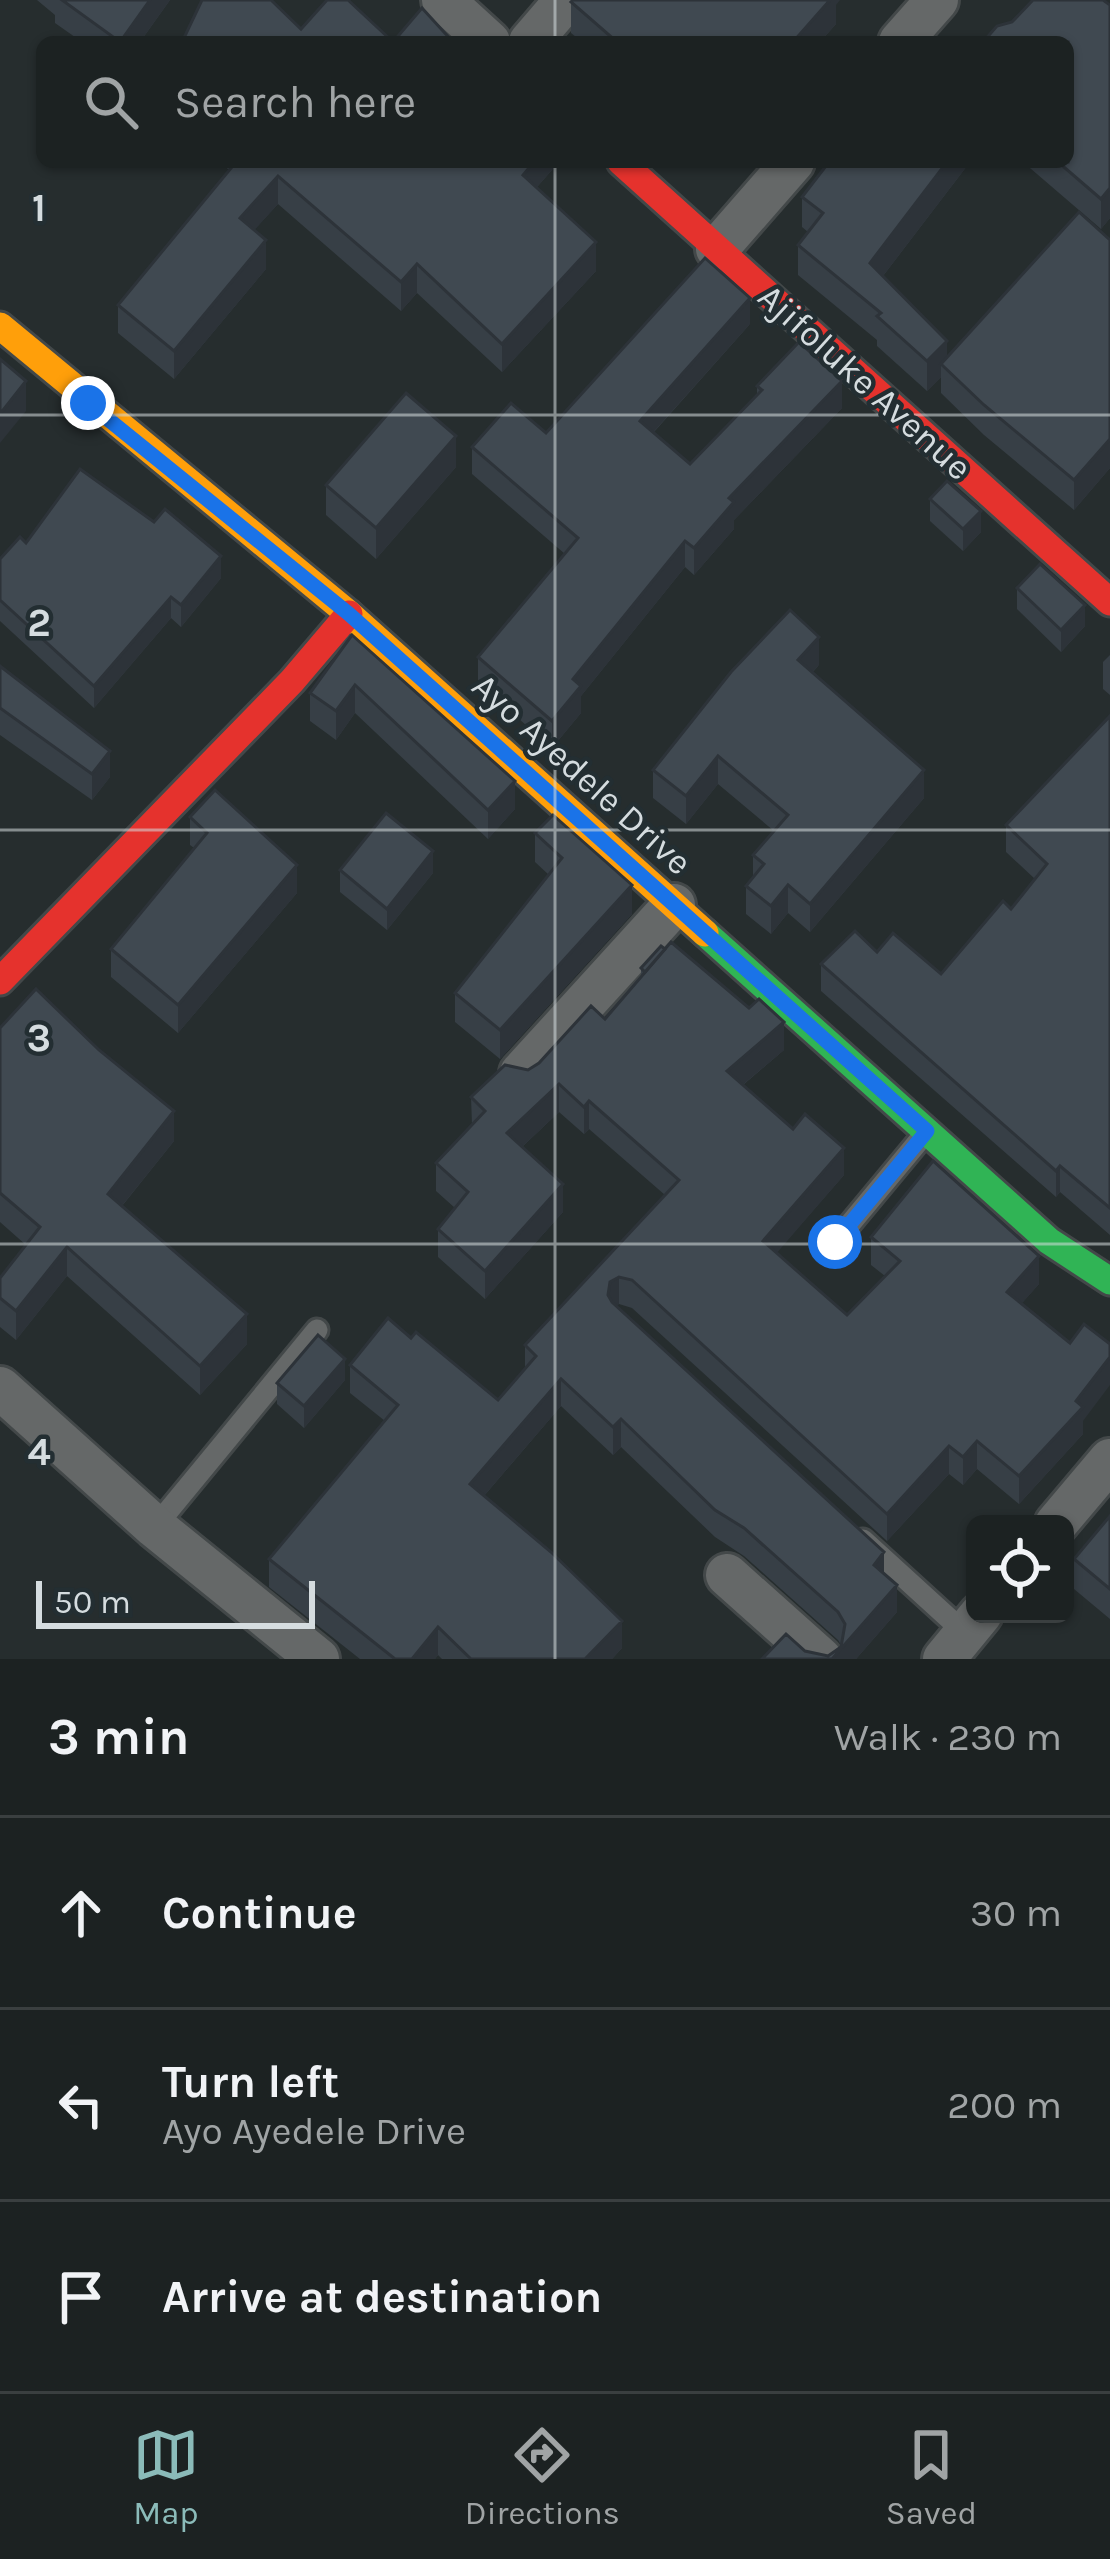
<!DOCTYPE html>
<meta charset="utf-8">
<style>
body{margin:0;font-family:Karla,sans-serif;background:#292f2f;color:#f1f3f6}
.controls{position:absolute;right:36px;bottom:36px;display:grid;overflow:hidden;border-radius:18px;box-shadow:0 3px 9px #0004}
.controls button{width:108px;height:108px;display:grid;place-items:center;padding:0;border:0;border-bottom:3px solid #3a3f40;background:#1c2222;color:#f1f3f6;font:60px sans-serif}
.scale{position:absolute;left:36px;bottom:30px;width:279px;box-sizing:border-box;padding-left:12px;border:6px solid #d5dcdf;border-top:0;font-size:33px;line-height:42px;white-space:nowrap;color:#d5dcdf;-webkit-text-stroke:9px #232e32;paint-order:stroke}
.stop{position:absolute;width:36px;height:36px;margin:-27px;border:9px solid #1a73e8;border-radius:50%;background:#fff}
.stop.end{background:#1a73e8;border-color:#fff;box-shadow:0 3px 12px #0008}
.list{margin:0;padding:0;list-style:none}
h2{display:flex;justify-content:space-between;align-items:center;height:156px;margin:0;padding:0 48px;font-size:51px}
h2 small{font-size:39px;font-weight:400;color:#a0a4a5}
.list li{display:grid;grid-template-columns:78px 1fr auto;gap:36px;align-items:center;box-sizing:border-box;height:192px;padding:0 48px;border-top:3px solid #3a3f40}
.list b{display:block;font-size:45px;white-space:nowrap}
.list p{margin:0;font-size:39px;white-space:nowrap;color:#a0a4a5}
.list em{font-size:39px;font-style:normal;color:#a0a4a5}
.icon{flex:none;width:66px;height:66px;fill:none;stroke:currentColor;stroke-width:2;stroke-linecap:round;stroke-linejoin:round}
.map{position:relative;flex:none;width:1110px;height:1659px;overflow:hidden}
.search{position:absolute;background:#1c2222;box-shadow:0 3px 9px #0004;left:36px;right:36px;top:36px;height:132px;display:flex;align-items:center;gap:30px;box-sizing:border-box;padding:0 42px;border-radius:18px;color:#a0a4a5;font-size:45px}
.sheet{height:732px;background:#1c2222}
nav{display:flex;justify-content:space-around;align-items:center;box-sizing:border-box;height:168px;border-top:3px solid #3a3f40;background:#1c2222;font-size:33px;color:#a0a4a5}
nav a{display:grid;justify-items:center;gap:6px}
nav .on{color:#8bbbb9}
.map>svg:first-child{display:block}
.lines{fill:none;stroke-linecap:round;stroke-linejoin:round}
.lane-casing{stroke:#434849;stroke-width:27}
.street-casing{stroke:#434849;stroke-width:48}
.fast-casing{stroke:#434849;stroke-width:33}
.slow-casing{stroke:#434849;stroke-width:33}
.jam-casing{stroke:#434849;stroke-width:33}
.lane{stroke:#656868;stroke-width:21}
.street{stroke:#656868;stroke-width:42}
.fast{stroke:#30b455;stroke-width:27}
.slow{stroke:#ff9f0a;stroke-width:27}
.jam{stroke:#e5322d;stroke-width:27}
.wall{fill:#373f46}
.shaded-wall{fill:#2d3339}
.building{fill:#404951;stroke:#2d3339;stroke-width:3}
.route{stroke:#1a73e8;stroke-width:15}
.grid{fill:none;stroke:#d5dcdf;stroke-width:3;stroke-opacity:0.55}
.labels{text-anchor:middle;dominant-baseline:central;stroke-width:9;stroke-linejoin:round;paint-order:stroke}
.street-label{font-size:36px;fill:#d5dcdf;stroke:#232e32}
.grid-label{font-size:39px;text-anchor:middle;font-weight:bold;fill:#d5dcdf;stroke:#232e32;stroke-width:9;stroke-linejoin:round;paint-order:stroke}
</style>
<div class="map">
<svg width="1110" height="1659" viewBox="0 0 1110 1659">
<rect width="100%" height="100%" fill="#262d2e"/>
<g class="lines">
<defs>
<g id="lane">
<polyline points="835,1242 923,1136"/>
<polyline points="155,1527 317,1330"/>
<polyline points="863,1540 965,1633"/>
</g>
<g id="street">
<polyline points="443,0 489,42"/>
<polyline points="530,42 566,0"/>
<polyline points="900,42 937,0"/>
<polyline points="717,249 793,162"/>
<polyline points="521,1073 674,905"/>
<polyline points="0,1388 155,1527 318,1659"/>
<polyline points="1056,1524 1110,1460"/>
<polyline points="727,1575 821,1659"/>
<polyline points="944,1659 981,1614"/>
</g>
<polyline id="fast" points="705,933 1049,1241 1110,1281"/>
<polyline id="slow" points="0,326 349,614 705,933"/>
<g id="jam">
<polyline points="621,162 1110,602"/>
<polyline points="0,981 292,681 349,614"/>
</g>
</defs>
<use href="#lane" class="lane-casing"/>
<use href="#street" class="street-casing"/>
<use href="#fast" class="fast-casing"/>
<use href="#slow" class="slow-casing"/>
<use href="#jam" class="jam-casing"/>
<use href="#lane" class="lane"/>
<use href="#street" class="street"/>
<use href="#fast" class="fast"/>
<use href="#slow" class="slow"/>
<use href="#jam" class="jam"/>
</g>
<g class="wall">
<polygon points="37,0 170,0 140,42 82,42 55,23 55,15"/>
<polygon points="571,2 836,5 836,24 820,42 582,42 571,33"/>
<polygon points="1110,5 1110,218 1101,229 1023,162 1068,162"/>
<polygon points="220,162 559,162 537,187 596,271 502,372 417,293 401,311 278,204 254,230 266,269 174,379 118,333 118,305 229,170"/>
<polygon points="829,162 970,162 883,276 947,356 1110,240 1110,468 1074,510 984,435 941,393 941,377 927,391 877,346 877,340 798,275 798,245 808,232 802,227 802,197"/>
<polygon points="750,324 654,432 690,464 757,395 757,386 842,408 734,520 734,529 694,575 685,567 581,696 581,713 552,748 478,683 478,657 565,554 472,474 472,447 546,433"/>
<polygon points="456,467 376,559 326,515 326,485"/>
<polygon points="930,499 981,532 963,551 930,521"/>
<polygon points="26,543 221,578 181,627 171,618 94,708 0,621 0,559"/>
<polygon points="1017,588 1085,626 1061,652 1017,609"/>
<polygon points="352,635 515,809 488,839 355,713 336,740 310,721 310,693"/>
<polygon points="1110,655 1110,695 1103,689 1103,662"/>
<polygon points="819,665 812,673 924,798 810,932 788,913 771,934 746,914 746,886 753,877 753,855 774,831 718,784 686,824 653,798 653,770"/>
<polygon points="0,666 110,777 92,800 0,735"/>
<polygon points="1110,716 1110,1235 1060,1192 1056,1197 821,991 821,964 941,974 1011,909 1035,879 1006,852 1006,825"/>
<polygon points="190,817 297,893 178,1033 111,977 111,949 194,848 190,845"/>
<polygon points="535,833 632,914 500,1059 455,1022 455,993 549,875 535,862"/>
<polygon points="340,870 433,873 387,930 340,892"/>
<polygon points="641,968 784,1050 743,1085 844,1175 776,1253 847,1315 885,1276 871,1265 871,1237 1039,1284 1021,1304 1083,1421 1083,1434 1019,1504 977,1469 963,1485 949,1474 887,1541 632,1308 619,1304 616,1306 884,1574 897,1612 856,1659 762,1659 805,1651 828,1656 841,1645 838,1640 744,1556 715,1537 621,1447 613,1455 561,1406 484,1496 622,1648 612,1659 442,1659 438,1655 435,1659 360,1659 269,1587 269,1559 385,1421 350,1393 350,1365 411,1338 498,1400 525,1369 525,1345 665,1195 589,1129 584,1134 559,1112 522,1147 563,1212 485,1299 438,1257 438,1229 455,1208 436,1191 436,1163 472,1125 471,1097 528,1070 605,1019 641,977"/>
<polygon points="0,1028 174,1141 122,1206 247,1344 200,1395 67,1276 16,1340 0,1327 0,1278 26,1245 0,1222"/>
<polygon points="345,1380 304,1428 277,1404 277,1383"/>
<polygon points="1110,1516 1110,1619 1074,1589 1074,1559"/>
</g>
<g class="shaded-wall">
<polygon points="150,0 170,0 140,42 120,42"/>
<polygon points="827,0 840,0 836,5 836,24 820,42 793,42"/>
<polygon points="534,162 559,162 523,203 523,175"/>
<polygon points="947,162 970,162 870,293 870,263"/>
<polygon points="278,176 278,204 240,246 240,218"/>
<polygon points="1110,188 1110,218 1101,229 1101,199"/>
<polygon points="266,240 266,269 174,379 174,351"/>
<polygon points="596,242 596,271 502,372 502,344"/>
<polygon points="417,264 417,293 401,311 401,282"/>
<polygon points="750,298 750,324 640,447 640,421"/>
<polygon points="947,341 947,370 941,364 941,377 927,391 927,361"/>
<polygon points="26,381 26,411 0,443 0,414"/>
<polygon points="842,381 842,408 734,520 734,529 694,575 694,548 729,498"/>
<polygon points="456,436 456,467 376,559 376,528"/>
<polygon points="1110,439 1110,468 1074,510 1074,480"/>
<polygon points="981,511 981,532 963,551 963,529"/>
<polygon points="685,541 685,567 581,696 581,713 552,748 552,721 573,679"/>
<polygon points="221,556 221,578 181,627 181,605"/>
<polygon points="171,597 171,618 94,708 94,686"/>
<polygon points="1085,605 1085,626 1061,652 1061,630"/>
<polygon points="819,637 819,665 798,688 798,660"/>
<polygon points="355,685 355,713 336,740 336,711"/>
<polygon points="110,751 110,777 92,800 92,774"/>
<polygon points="718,756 718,784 686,824 686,796"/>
<polygon points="924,770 924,798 810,932 810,904"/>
<polygon points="515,781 515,809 488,839 488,810"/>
<polygon points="433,851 433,873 387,930 387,909"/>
<polygon points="297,865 297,893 178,1033 178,1005"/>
<polygon points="632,885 632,914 500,1059 500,1030"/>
<polygon points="788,885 788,913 771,934 771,906"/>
<polygon points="784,1022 784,1050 727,1098 727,1071"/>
<polygon points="559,1084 559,1112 507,1161 507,1133"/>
<polygon points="589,1101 589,1129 584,1134 584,1107"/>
<polygon points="174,1111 174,1141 108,1223 108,1194"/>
<polygon points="844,1148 844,1175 763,1269 763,1241"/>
<polygon points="1060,1166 1060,1192 1056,1197 1056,1171"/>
<polygon points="563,1184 563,1212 485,1299 485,1271"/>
<polygon points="67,1247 67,1276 16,1340 16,1311"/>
<polygon points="1039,1256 1039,1284 1007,1320 1007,1292"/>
<polygon points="619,1277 619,1304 610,1310 608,1295 610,1282"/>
<polygon points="247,1314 247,1344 200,1395 200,1366"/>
<polygon points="1110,1357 1110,1385 1083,1421 1083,1434 1019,1504 1019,1476"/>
<polygon points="345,1359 345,1380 304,1428 304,1406"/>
<polygon points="561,1379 561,1406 470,1512 470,1484"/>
<polygon points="621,1419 621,1447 613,1455 613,1427"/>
<polygon points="977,1441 977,1469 963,1485 963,1457"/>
<polygon points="949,1446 949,1474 887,1541 887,1514"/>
<polygon points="884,1552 884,1579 874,1565"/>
<polygon points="897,1585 897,1612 856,1659 832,1659"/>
<polygon points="622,1621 622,1648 612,1659 585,1659"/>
<polygon points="438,1627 438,1655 435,1659 412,1659"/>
</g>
<g class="building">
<polygon points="62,0 150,0 120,42"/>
<polygon points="202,0 271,0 301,29 327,0 348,0 393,42 182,42"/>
<polygon points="573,0 830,0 793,42 617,42 571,2"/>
<polygon points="1033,0 1103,0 1110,5 1110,188 1101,199 1058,162 1068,162 1068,42 983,42 997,26 1012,22"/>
<polygon points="422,8 453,42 393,42"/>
<polygon points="236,162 534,162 523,175 596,242 502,344 417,264 401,282 278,176 240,218 266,240 174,351 118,305"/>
<polygon points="829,162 947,162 870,263 947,341 927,361 877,316 881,313 798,245 823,213 802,197"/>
<polygon points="1079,212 1110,240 1110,439 1074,480 984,405 941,364"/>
<polygon points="705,258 750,298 640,421 690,464 762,390 757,386 799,342 842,381 729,498 734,502 694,548 685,541 573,679 581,686 552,721 478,657 578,538 472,447 511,403 546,433"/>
<polygon points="0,359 26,381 0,414"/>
<polygon points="406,393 456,436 376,528 326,485"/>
<polygon points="80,469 154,522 165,509 221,556 181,605 171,597 94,686 0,600 0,559 20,537 26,543"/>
<polygon points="947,481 981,511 963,529 930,499"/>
<polygon points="1040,564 1085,605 1061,630 1017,588"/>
<polygon points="790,610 819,637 798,660 924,770 810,904 788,885 771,906 746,886 764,864 753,855 788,815 718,756 686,796 653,770 731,672"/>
<polygon points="352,635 515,781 488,810 355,685 336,711 310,693"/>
<polygon points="0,666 110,751 92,774 0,708"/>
<polygon points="1110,716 1110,1208 1060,1166 1056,1171 821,964 855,931 877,952 893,933 941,974 1003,901 1011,909 1047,864 1006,825"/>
<polygon points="215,790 297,865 178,1005 111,949 207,833 190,817"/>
<polygon points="386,813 433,851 387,909 340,870"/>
<polygon points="553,815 632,885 500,1030 455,993 562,858 535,833"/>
<polygon points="671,942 749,1008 759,999 784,1022 727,1071 793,1129 805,1114 844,1148 763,1241 847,1315 900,1261 871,1237 933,1161 1039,1256 1007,1292 1070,1343 1084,1324 1110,1344 1110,1357 1076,1401 1083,1407 1019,1476 977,1441 963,1457 949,1446 887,1514 632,1280 619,1277 610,1282 608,1295 612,1302 884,1552 874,1565 897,1585 832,1659 762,1659 786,1634 805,1651 828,1656 841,1647 845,1624 838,1612 744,1528 715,1510 621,1419 613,1427 561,1379 470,1484 551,1552 622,1621 585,1659 471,1659 438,1627 412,1659 395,1659 269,1559 398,1405 350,1365 388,1318 411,1338 416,1332 498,1400 536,1356 525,1345 679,1180 589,1101 584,1107 559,1084 507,1133 563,1184 485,1271 438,1229 468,1192 436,1163 485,1111 471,1097 505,1065 528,1070 539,1063 591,1006 605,1019"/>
<polygon points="661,946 665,949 645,972 641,968"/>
<polygon points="36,989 99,1050 174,1111 108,1194 247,1314 200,1366 67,1247 16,1311 0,1298 0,1278 40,1227 0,1193 0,1028"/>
<polygon points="318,1335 345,1359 304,1406 277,1383"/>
<polygon points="1110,1516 1110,1589 1074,1559"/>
</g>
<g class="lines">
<polyline class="route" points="88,403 349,614 927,1131 835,1242"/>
</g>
<path class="grid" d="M555 0V42M555 162V1659M0 415H1110M0 830H1110M0 1244H1110"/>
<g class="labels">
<g class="street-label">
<text transform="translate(865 382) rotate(42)">Ajifoluke Avenue</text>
<text transform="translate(582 774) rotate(42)">Ayo Ayedele Drive</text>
</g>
</g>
<g class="grid-label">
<text x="39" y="221">1</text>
<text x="39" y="636">2</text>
<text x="39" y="1051">3</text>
<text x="39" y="1465">4</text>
</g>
</svg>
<div class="controls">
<button><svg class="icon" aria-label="locate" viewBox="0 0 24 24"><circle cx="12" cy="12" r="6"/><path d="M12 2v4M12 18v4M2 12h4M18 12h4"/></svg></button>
</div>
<div class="scale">50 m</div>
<div class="stop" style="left:835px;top:1242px"></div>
<div class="stop end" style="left:88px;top:403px"></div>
<div class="search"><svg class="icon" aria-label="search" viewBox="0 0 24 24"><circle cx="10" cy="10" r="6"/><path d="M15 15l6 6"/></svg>Search here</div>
</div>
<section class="sheet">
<h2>3 min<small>Walk · 230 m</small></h2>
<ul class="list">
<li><svg class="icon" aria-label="ahead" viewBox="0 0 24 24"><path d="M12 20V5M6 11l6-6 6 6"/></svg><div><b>Continue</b></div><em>30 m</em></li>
<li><svg class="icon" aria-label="left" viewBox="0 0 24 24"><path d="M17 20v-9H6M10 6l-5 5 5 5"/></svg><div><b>Turn left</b><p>Ayo Ayedele Drive</p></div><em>200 m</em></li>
<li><svg class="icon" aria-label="arrive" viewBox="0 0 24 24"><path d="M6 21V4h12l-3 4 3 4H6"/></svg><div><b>Arrive at destination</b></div></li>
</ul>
</section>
<nav>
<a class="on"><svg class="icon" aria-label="map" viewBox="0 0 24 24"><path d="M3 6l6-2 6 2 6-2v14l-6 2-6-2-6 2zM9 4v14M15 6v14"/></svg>Map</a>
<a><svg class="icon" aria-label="directions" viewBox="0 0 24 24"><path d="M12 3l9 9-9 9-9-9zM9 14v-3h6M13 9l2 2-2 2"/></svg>Directions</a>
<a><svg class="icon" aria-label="saved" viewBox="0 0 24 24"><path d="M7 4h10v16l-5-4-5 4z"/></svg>Saved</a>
</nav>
